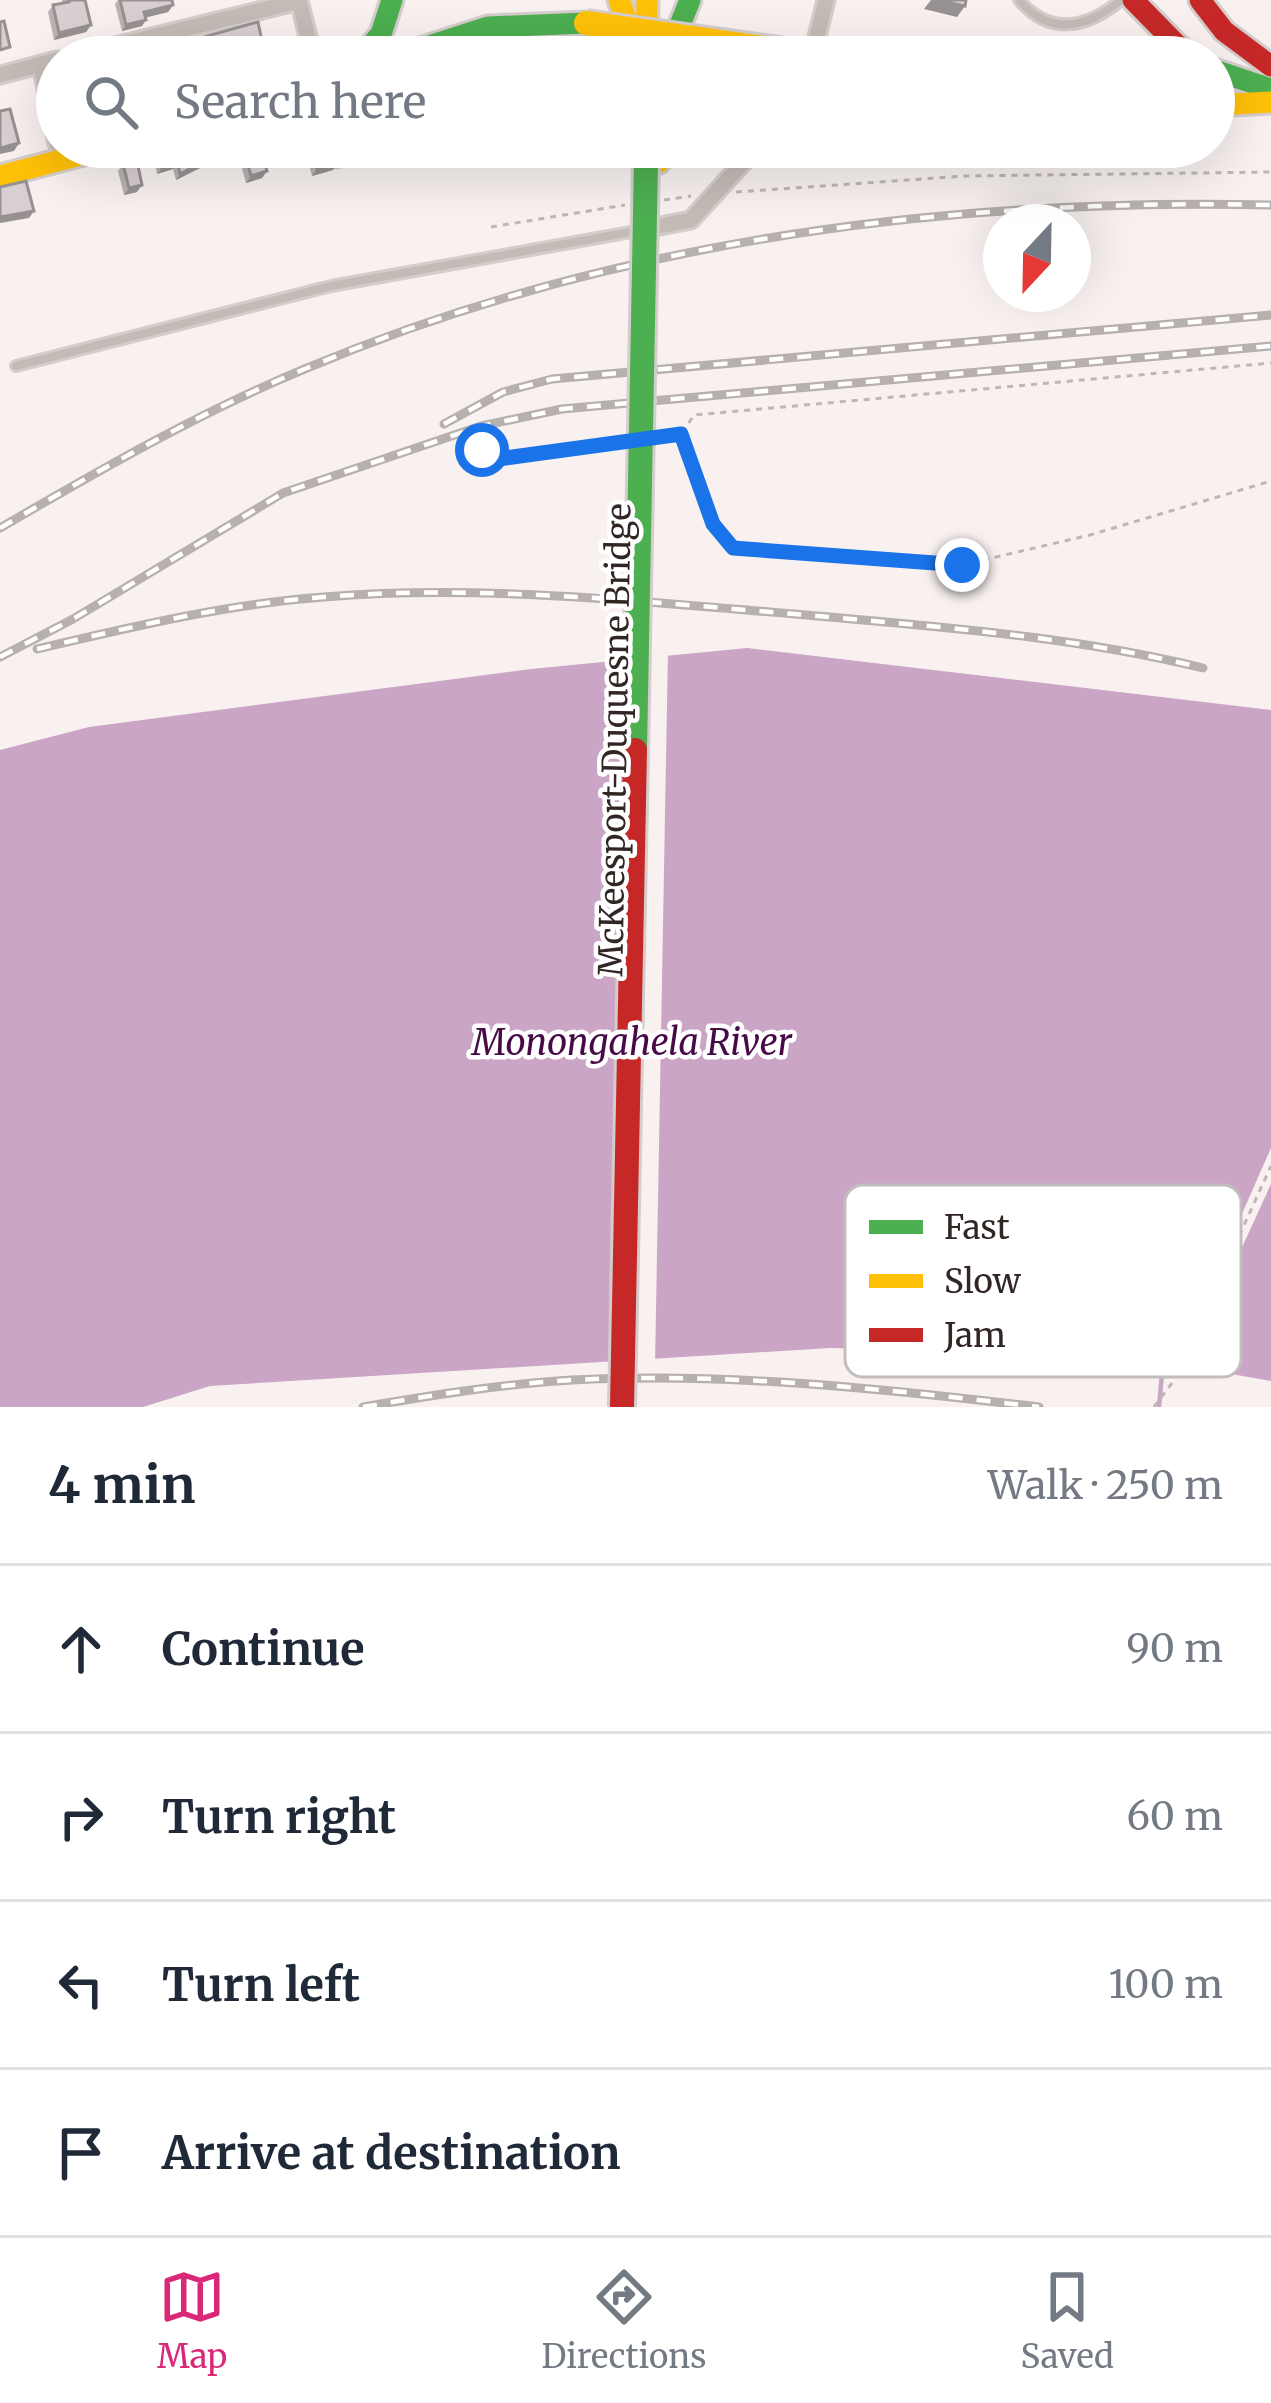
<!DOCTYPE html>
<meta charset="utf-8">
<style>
body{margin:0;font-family:Merriweather,serif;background:#f6f6f7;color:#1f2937}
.compass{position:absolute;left:983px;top:204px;width:108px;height:108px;border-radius:50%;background:#fff;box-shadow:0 12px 48px #0002;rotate:202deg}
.stop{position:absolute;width:36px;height:36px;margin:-27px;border:9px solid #1a73e8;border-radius:50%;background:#fff}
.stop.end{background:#1a73e8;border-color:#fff;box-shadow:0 3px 12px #0008}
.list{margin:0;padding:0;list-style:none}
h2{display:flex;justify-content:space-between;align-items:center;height:156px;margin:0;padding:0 48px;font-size:51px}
h2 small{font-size:39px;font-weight:400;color:#747a83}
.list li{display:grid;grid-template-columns:78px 1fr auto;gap:36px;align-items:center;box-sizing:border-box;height:168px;padding:0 48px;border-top:3px solid #e0e1e3}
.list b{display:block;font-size:45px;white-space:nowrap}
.list em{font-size:39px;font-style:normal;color:#747a83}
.icon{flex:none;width:66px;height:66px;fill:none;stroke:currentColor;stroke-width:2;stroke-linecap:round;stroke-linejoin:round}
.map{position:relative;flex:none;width:1271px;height:1407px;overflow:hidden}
.search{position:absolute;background:#fff;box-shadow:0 12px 48px #0002;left:36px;right:36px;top:36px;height:132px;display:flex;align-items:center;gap:30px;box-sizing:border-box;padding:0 42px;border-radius:66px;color:#747a83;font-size:45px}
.sheet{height:828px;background:#fff}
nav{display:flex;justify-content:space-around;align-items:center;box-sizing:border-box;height:168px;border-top:3px solid #e0e1e3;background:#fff;font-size:33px;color:#747a83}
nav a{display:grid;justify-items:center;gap:6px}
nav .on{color:#db2777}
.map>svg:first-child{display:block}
.water{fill:#cba5c6}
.pier{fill:#f8f1f0}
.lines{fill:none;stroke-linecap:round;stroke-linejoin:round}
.stream{stroke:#cba5c6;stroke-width:4.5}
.lane-casing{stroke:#d4cdcc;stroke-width:14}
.street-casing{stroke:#d4cdcc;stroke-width:21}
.fast-casing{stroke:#d4cdcc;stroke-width:27}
.slow-casing{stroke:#d4cdcc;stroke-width:27}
.jam-casing{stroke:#d4cdcc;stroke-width:27}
.path{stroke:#beb7b4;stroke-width:3;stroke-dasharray:6 6;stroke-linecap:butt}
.lane{stroke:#c3bbb5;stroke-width:8}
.street{stroke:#c3bbb5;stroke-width:15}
.fast{stroke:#4caf50;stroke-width:21}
.slow{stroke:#ffc107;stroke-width:21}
.jam{stroke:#c62828;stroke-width:21}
.rail-casing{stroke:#b7b0ad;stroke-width:9}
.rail{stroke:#fff;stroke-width:4.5;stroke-dasharray:14;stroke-linecap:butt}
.fast-bridge-casing{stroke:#d4cdcc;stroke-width:30;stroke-linecap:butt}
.slow-bridge-casing{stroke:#d4cdcc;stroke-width:30;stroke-linecap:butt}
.jam-bridge-casing{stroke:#d4cdcc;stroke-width:30;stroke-linecap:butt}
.fast-bridge{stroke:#4caf50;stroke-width:24}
.slow-bridge{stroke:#ffc107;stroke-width:24}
.jam-bridge{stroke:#c62828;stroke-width:24}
.wall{fill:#bab2b3}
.shaded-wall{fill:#979192}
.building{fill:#d8cfd0;stroke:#979192;stroke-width:3}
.route{stroke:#1a73e8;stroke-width:15}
.labels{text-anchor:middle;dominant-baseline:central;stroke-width:9;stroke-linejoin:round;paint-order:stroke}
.street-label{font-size:33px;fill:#322624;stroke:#fff}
.water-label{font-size:36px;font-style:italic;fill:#480947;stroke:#fff}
.key{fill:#fff;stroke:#c2bebd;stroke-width:3}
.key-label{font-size:33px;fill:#322624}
</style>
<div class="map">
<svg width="1271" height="1407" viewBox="0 0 1271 1407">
<rect width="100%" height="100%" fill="#f8f1f0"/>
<polygon class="water" points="747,648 1271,710 1271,1381 1112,1353 830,1348 210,1386 143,1407 0,1407 0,750 89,727 531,669"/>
<g class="pier">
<polygon points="668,650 655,1365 614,1367 626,654"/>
<polygon points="1271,1148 1271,1184 1185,1372 1173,1370"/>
</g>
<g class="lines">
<polyline class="stream" points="1159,1407 1163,1362"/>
<defs>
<g id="lane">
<path d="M1019 0C1050 36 1086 29 1121 0"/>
<polyline points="16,366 331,286 642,230"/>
</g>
<g id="street">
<polyline points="299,0 313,57"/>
<polyline points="70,57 299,1"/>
<polyline points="812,57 826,0"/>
<polyline points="41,64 57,144"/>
<polyline points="0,75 57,60"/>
<polyline points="334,147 337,159"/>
<polyline points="650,228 691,220 757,147"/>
</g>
<g id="fast">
<polyline points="361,57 381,34 392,0"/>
<polyline points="395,57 488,27 586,23"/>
<polyline points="667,57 690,0"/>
<polyline points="1214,70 1271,89"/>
</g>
<g id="slow">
<polyline points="619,0 640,57"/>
<polyline points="646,52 647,0"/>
<polyline points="1214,105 1271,102"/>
<polyline points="659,162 660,147"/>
<polyline points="0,176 110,147"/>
</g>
<g id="jam">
<polyline points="1133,0 1189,57"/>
<polyline points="1200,0 1224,31 1271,66"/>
</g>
</defs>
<use href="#lane" class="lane-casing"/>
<use href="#street" class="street-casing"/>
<use href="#fast" class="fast-casing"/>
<use href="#slow" class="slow-casing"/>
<use href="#jam" class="jam-casing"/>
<g class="path">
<polyline points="736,192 965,176 1271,172"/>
<polyline points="664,200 691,196"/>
<polyline points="491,227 625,205"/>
<polyline points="682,433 694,415 1271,363"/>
<polyline points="663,436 681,434 713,524 733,548 962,565 1090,535 1271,481"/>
<polyline points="482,450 492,460 618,441"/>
<polyline points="1154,1407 1172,1383 1271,1166"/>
</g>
<use href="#lane" class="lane"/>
<use href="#street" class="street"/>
<use href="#fast" class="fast"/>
<use href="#slow" class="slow"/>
<use href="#jam" class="jam"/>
<defs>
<g id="rail">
<polyline points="444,424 503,392 552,379 1271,315"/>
<path d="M0 528C100 470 200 412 307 368 611 241 943 198 1271 205"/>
<path d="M37 649C131 627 227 604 324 597 483 584 647 602 806 615 940 627 1071 636 1203 668"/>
<polyline points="0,657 73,619 283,493 481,426 562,409 1271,346"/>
<path d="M363 1407C433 1395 502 1384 572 1380 726 1372 887 1389 1039 1407"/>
</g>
</defs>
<use href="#rail" class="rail-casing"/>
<use href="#rail" class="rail"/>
<defs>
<polyline id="fast-bridge" points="635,750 646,161"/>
<polyline id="slow-bridge" points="586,23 828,57"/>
<polyline id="jam-bridge" points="622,1407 635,750"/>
</defs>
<use href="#fast-bridge" class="fast-bridge-casing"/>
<use href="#slow-bridge" class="slow-bridge-casing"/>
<use href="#jam-bridge" class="jam-bridge-casing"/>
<use href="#fast-bridge" class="fast-bridge"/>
<use href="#slow-bridge" class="slow-bridge"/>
<use href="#jam-bridge" class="jam-bridge"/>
</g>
<g class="wall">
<polygon points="62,0 85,0 91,25 86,32 54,40 48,12 53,5 62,3"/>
<polygon points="118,0 172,0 173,5 168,12 146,17 142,26 122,31 115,4"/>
<polygon points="236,147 307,147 264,159 267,171 262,178 246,183"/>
<polygon points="312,150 338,163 333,170 312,176 307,157"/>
<polygon points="158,154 222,155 208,158 204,166 176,180 173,169 157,174 154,160"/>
<polygon points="123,164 137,192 124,195 118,171"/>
</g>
<g class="shaded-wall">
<polygon points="931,0 937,0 965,6 957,17 924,9"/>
<polygon points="173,5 168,12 140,19 144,12"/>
<polygon points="146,20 142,26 122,31 126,25"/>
<polygon points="91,25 86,32 54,40 59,33"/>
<polygon points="263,46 258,53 241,57 217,57"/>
<polygon points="19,143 14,151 0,154 0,148"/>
<polygon points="286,147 307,147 257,161 262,154"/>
<polygon points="227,148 222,155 202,159 207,153"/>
<polygon points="208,159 204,166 176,180 180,174"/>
<polygon points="178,163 173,169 157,174 162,168"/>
<polygon points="338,163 333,170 312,176 317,169"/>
<polygon points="267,171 262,178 246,183 251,176"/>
<polygon points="142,185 137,192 124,195 129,188"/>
<polygon points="34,211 29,218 0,223 0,217"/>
</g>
<g class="building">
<polygon points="68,0 85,0 91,25 59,33 53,5 69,2"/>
<polygon points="120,0 172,0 173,5 144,12 146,20 126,25"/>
<polygon points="937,0 966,0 965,6"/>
<polygon points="4,21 10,47 0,50 0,22"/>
<polygon points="258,22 263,46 217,57 158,57 156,50"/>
<polygon points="10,109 19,143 0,148 0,111"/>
<polygon points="182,147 226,147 227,148 207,153 208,159 180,174 178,163 162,168 158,154"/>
<polygon points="243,147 286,147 262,154 267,171 251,176"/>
<polygon points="324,147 329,147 338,163 317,169 312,150"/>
<polygon points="137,161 142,185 129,188 123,164"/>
<polygon points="26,181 34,211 0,217 0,187"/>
</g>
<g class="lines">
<polyline class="route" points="482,450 491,460 681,434 713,524 733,548 962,565"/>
</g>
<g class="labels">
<g class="street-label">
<text transform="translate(615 740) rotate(-89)">McKeesport-Duquesne Bridge</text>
</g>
<g class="water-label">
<text x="632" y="1042">Monongahela River</text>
</g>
</g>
<rect x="845" y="1185" width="396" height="192" rx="18" class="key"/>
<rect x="869" y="1220" width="54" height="14" fill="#4caf50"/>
<rect x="869" y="1274" width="54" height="14" fill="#ffc107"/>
<rect x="869" y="1328" width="54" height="14" fill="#c62828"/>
<g class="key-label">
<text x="944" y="1239">Fast</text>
<text x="944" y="1293">Slow</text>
<text x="944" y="1347">Jam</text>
</g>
</svg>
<svg class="compass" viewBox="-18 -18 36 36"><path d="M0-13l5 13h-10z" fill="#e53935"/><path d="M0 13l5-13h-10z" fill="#747a83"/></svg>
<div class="stop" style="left:482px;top:450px"></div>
<div class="stop end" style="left:962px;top:565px"></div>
<div class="search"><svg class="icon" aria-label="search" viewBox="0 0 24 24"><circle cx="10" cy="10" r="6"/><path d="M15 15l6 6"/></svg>Search here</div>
</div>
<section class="sheet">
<h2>4 min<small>Walk · 250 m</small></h2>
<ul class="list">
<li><svg class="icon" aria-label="ahead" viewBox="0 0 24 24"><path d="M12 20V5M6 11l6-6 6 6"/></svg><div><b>Continue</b></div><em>90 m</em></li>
<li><svg class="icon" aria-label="right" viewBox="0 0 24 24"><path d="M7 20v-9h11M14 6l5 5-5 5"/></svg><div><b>Turn right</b></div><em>60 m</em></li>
<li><svg class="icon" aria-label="left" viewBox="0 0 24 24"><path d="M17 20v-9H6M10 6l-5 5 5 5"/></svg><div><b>Turn left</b></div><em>100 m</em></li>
<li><svg class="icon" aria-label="arrive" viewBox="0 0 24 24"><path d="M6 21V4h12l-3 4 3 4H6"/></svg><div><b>Arrive at destination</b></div></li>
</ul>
</section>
<nav>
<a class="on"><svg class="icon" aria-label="map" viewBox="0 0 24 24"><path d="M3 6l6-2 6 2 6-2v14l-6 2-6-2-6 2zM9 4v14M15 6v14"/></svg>Map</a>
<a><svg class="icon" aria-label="directions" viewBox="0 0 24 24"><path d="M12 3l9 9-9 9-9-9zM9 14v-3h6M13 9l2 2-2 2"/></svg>Directions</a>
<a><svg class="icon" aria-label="saved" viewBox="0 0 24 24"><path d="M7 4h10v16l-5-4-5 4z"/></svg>Saved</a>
</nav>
